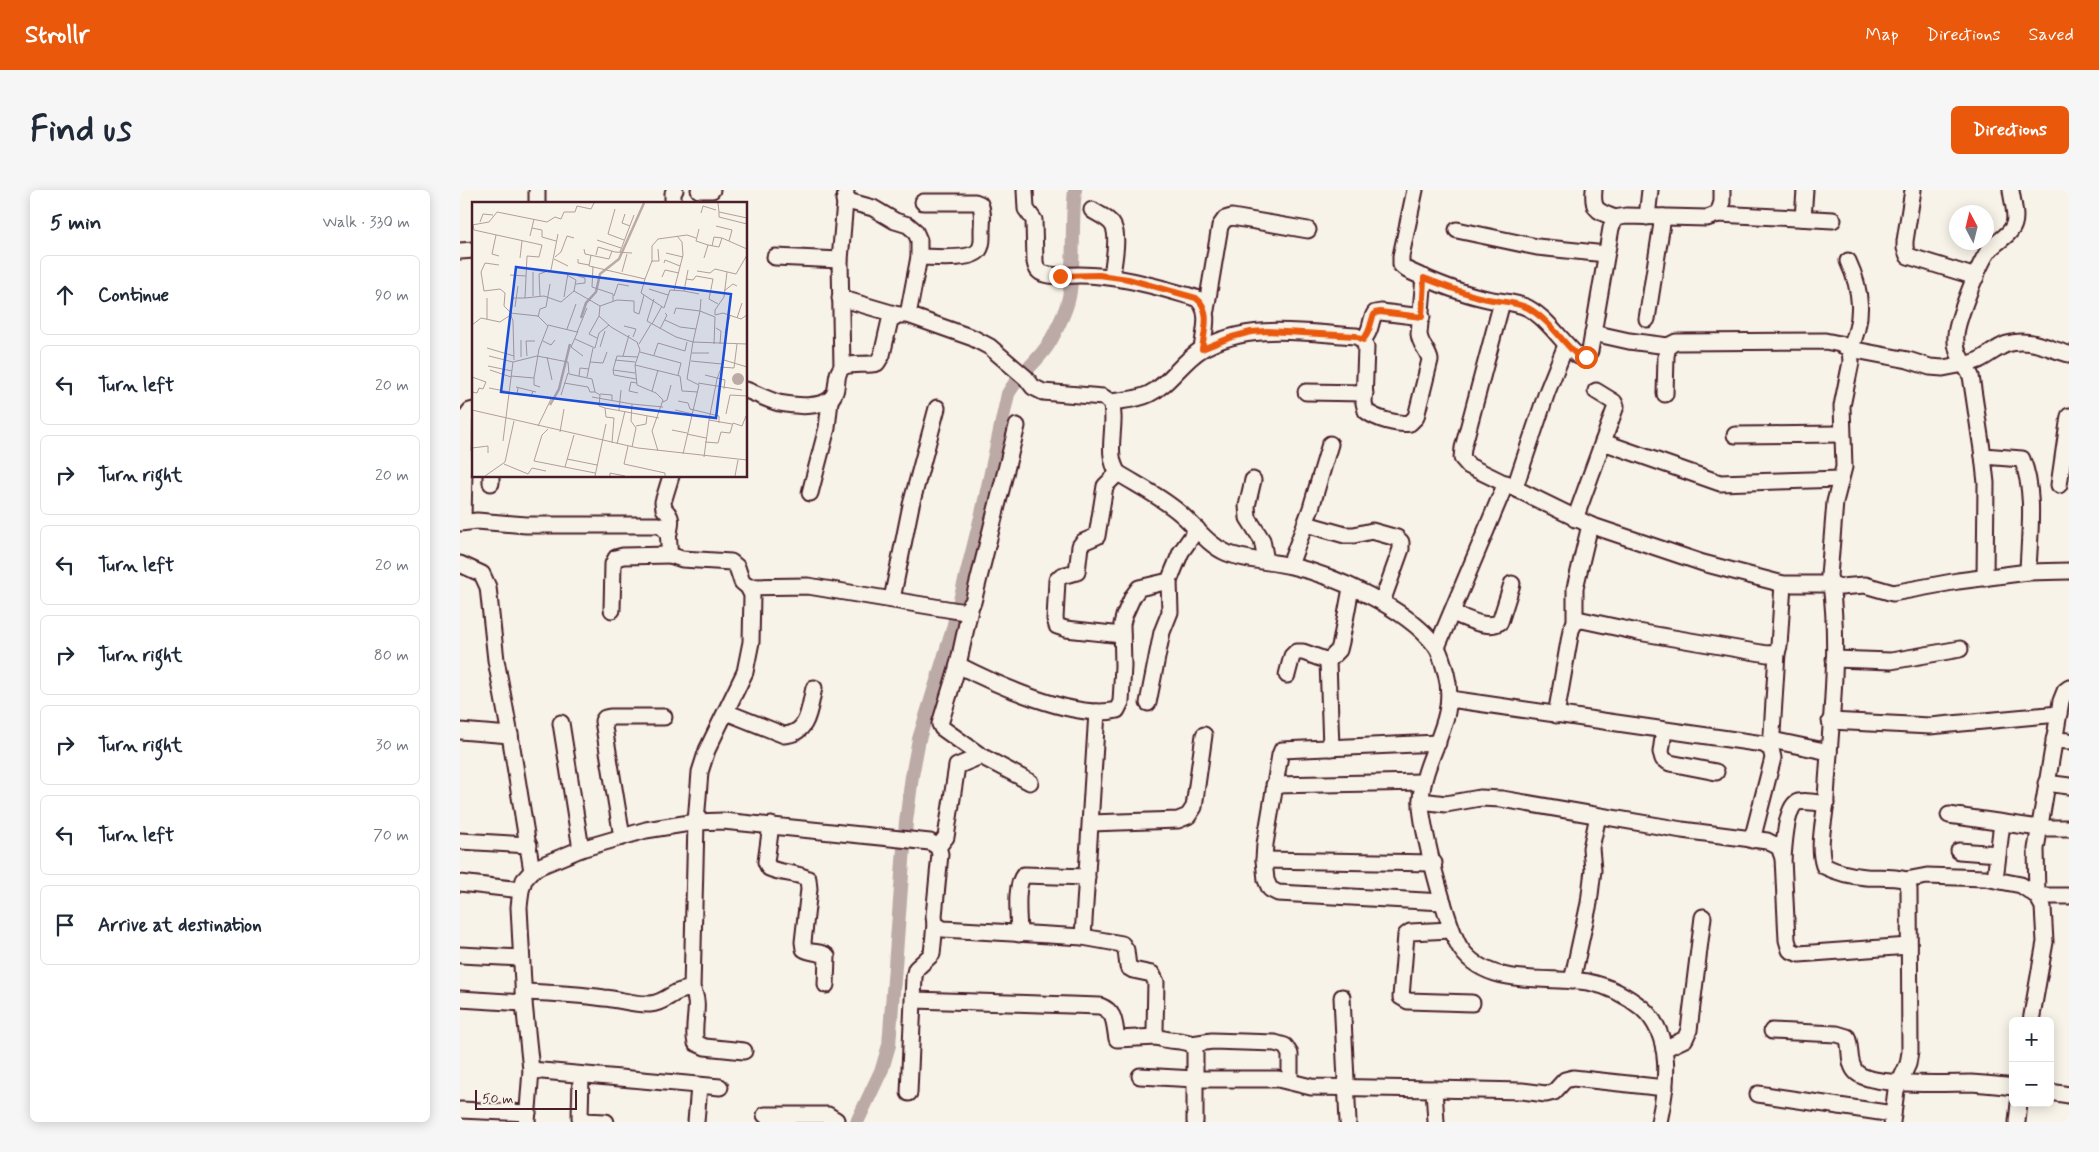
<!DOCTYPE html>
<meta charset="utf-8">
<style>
body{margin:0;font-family:Mynerve,sans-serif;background:#f6f6f7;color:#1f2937}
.controls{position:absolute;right:15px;bottom:15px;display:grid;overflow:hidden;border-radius:8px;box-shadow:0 2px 12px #0003}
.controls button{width:45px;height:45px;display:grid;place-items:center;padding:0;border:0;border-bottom:1px solid #e0e1e3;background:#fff;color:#1f2937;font:25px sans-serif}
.compass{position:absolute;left:1489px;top:15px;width:45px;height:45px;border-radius:50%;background:#fff;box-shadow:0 2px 12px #0003;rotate:353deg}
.scale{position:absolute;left:15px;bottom:12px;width:102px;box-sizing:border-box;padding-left:5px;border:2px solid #4a1f2b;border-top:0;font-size:14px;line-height:18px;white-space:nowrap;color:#4a1f2b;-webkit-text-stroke:4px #f7f3e8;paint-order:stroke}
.stop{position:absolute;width:15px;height:15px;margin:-11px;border:4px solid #ea580c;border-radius:50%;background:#fff}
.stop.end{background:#ea580c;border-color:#fff;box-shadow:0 1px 5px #0008}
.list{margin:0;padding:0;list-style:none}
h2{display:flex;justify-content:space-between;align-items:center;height:65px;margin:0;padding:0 20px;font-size:21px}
h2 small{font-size:16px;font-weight:400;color:#747a83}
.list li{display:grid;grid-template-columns:32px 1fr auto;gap:15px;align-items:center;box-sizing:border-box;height:80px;margin:0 10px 10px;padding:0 10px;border:1px solid #e0e1e3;border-radius:8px}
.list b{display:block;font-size:19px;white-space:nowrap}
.list em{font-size:16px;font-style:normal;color:#747a83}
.icon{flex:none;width:28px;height:28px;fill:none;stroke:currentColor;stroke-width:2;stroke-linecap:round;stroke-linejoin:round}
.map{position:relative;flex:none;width:1609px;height:932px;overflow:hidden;border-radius:8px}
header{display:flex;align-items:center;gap:30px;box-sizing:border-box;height:70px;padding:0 25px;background:#ea580c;color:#fff}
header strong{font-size:24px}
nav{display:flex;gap:28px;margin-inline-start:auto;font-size:18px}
.intro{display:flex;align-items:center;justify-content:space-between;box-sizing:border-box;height:120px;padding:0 30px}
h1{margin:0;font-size:35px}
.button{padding:12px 22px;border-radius:8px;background:#ea580c;color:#fff;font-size:18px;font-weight:700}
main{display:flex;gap:30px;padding:0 30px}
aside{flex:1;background:#fff;border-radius:8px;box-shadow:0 2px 12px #0003}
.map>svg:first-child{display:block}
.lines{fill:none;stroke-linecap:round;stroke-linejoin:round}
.canal{stroke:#bcaaa7;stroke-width:14}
.street-casing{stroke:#4a1f2b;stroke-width:19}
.street{stroke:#f7f3e8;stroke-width:15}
.route{stroke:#ea580c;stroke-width:6}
.inset-river{fill:none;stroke:#bcaaa7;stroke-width:2.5}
.inset-road{fill:none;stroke:#b29e9c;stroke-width:1}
.view{fill:#1d4ed8;fill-opacity:0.15;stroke:#1d4ed8;stroke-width:2.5}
.inset-edge{fill:none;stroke:#4a1f2b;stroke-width:2.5}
</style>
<header>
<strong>Strollr</strong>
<nav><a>Map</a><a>Directions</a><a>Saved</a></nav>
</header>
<div class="intro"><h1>Find us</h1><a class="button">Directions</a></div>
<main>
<aside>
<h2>5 min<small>Walk · 330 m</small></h2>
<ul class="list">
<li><svg class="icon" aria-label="ahead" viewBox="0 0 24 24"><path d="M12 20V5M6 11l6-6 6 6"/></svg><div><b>Continue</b></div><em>90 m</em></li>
<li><svg class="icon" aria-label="left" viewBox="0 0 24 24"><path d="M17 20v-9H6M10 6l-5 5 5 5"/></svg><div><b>Turn left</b></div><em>20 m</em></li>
<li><svg class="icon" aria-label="right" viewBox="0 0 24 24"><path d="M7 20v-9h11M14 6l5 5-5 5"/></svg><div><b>Turn right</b></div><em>20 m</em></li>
<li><svg class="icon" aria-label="left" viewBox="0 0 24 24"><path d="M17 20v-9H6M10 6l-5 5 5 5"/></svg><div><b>Turn left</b></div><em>20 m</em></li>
<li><svg class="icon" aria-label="right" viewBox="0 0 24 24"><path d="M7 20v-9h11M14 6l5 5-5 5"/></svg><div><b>Turn right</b></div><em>80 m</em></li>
<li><svg class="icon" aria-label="right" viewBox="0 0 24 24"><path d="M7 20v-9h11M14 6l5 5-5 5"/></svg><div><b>Turn right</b></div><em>30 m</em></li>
<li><svg class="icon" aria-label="left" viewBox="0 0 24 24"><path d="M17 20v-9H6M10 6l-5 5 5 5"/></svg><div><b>Turn left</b></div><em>70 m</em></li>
<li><svg class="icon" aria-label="arrive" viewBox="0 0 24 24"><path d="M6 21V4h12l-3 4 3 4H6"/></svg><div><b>Arrive at destination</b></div></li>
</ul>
</aside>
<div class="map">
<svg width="1609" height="932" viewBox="0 0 1609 932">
<rect width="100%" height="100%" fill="#f7f3e8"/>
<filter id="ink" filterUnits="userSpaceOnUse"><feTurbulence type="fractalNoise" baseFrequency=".02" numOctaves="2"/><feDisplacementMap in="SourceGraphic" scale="10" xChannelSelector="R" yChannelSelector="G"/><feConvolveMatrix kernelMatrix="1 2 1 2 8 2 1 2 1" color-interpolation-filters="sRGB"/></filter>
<g filter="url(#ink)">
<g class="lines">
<path class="canal" d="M397 932 422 879 429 855 446 632 452 586 459 549 492 442 523 319 548 204C559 183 580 171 591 150 598 137 606 122 609 107 615 75 611 35 615 0"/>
<defs>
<g id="street">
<polyline points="77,0 77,14"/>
<polyline points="239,0 252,0"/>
<path d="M565 0 566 19 574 30 575 72C576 76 576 79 580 82 590 88 607 85 619 85 660 85 697 97 736 108 752 120 744 142 742 159"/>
<path d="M955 0 941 66V75L947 80C971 91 997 102 1023 108 1038 112 1054 111 1068 118 1088 129 1101 151 1118 166L1126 167 1130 161 1151 38 1155 28 1166 26 1247 28 1258 24 1262 12V0"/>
<path d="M1134 0C1132 21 1138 21 1155 28"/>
<polyline points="1453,0 1445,51 1445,58 1448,66 1516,87"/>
<path d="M1551 0C1552 10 1557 25 1554 34 1551 45 1537 51 1530 59 1520 70 1497 130 1496 145 1495 157 1498 164 1504 174 1522 173 1531 160 1547 154 1568 147 1589 159 1609 164"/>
<polyline points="384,10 413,18 435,31 448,35 455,41 459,50 459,67 448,125"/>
<polyline points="213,14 213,3 215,0"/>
<path d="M632 20C638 24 648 28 652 34 660 44 653 74 652 86"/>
<polyline points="1258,24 1373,30"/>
<polyline points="1187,27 1190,0"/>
<polyline points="1343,28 1345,0"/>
<polyline points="997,40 1077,57 1146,64"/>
<polyline points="0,61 14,60"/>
<polyline points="315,67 380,70"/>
<path d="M459 67C472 67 511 71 519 60 523 55 522 46 522 41 522 32 524 22 520 14L515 12H463"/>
<path d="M1388 71C1402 101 1404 128 1390 159L1448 170 1470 177 1483 178 1504 174 1511 186 1523 266 1526 293 1525 388"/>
<polyline points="380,108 438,125"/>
<path d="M1042 112 1003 258 1002 268 1009 276 1130 335 1243 373 1323 394H1371C1380 464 1370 537 1366 608 1365 630 1357 655 1364 676 1376 682 1392 686 1406 687 1420 688 1432 686 1446 690L1449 699 1450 862 1448 874 1436 900 1432 932"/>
<polyline points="746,120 760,36 765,29 772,27 848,40"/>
<polyline points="1187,129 1203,27"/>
<polyline points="1133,143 1169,151 1208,156"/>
<path d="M903 150C913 139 909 132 915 123L921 122 962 127"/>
<polyline points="382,178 380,70 386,0"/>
<path d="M286 200C297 204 308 210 319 213 334 216 369 220 375 202 378 194 375 182 383 177 392 172 406 176 417 173L422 165 430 130 438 125H448L513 148 530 157 566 188 573 197 583 202 643 207 651 212C658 235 644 262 658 283 679 296 702 307 721 324 736 337 748 355 767 363 787 371 810 371 831 376 876 386 946 418 975 455 981 462 983 474 986 483 999 531 964 563 961 609 959 631 988 741 1001 759 1028 798 1087 786 1128 792 1148 796 1166 805 1182 818 1214 846 1207 895 1199 932"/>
<polyline points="846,202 905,203"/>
<polyline points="1205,204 1206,166 1208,156 1216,152 1365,151 1380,154 1390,159 1391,172 1382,216 1384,277 1375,312 1369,386 1371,394 1381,397 1405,395 1433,403 1498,391 1568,382 1609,381"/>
<path d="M651 212C664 210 677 210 689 204 710 194 722 171 742 159 789 132 845 143 896 146L903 150 906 157 904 213 906 221C916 229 937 235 950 233L956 227 970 170C968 160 960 155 959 144L964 87"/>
<polyline points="1275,245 1381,244"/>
<polyline points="1143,252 1260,293 1380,289"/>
<path d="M1523 266 1562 269C1576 303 1569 346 1568 382"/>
<polyline points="658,283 645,296 637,346 623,352 620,356 617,382 601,386 597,390 595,429 597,436 606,439 662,445"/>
<polyline points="793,290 787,316 788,328 802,350 806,371"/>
<polyline points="31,293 31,286"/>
<polyline points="1599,295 1609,226"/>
<polyline points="1055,297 1087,202 1106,155"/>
<polyline points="350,303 367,238 370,211"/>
<polyline points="1115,329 1156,216 1154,212 1136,201"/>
<polyline points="3,331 5,228 10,221 14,220"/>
<path d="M0 333 17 331 66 335H198C213 341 207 352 210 365L222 369 271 372 277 377 282 392 288 397 292 405 291 452 285 482 247 560 240 582 236 632 232 799"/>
<polyline points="846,334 885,345 894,345 912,341 937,348 941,352 941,359 922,412"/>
<path d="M209 343C211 332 213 327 204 319L203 312 211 286"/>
<polyline points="0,374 22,384 28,397 36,470 50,545 72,681"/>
<polyline points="830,375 851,318 870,254"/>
<polyline points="288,397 348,396 505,422 513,412 557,236"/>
<polyline points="432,409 451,315 477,218"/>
<polyline points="511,415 498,475 480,534 482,538 521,566 570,592"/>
<polyline points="152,420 153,374 156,368 163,366 210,365"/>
<path d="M992 423C1006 428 1026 440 1040 432L1052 394"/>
<polyline points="1115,432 1115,398 1130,335"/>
<polyline points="977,457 1046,293"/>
<polyline points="1374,469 1431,471 1500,459"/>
<path d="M498 475C535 494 616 531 657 520L661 512 663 476 662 434 664 426 673 406 679 398 709 391 721 362 737 339"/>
<polyline points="827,485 832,466 836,462 843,462 868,471"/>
<polyline points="990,509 1303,554 1311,559 1313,568 1292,650"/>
<polyline points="688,513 702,442 710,422 709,391"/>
<path d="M266 522 324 545C349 544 349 518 354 498"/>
<polyline points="1096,525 1111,440 1115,432 1122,430 1178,442 1307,464 1317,463 1319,456 1323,394"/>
<polyline points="1370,531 1470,536 1599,524"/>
<polyline points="101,533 121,659"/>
<polyline points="0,541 50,545"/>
<polyline points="1204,541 1201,562 1203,569 1210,573 1256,582"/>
<polyline points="1312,550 1369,562"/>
<polyline points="1594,550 1609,551"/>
<polyline points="978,553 822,560 820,565 805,654 804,670 806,690 810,699 818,703 983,712"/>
<polyline points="871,558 868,471 879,460 881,452 891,398"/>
<polyline points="1311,559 1317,463"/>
<polyline points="1586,593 1609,596"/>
<polyline points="814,595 963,592"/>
<polyline points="961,611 986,614 1020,608 1042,609 1222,640 1307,651 1319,657 1323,668 1327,750 1330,760 1339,764 1449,756"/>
<polyline points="1489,625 1579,638 1609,638"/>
<polyline points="631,633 718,630 728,626 734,617 744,545"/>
<path d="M311 635 306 672 309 678C322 684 336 682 348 689L349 699 343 752 344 759C352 764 360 761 367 766L366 795"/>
<polyline points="162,647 143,531 145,528 150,527 204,527"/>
<polyline points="0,651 69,655"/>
<polyline points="478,657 486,647 497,576 521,566"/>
<polyline points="1499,661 1538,664"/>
<path d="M1323 668C1324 657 1326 615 1338 612 1346 610 1358 613 1366 614"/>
<polyline points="804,670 974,673"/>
<polyline points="1535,689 1542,633"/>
<polyline points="1446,690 1467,686 1525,688 1561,695 1577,706 1609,706"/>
<polyline points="0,693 61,700"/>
<polyline points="991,740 950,742 946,745 941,807 948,811 1012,813"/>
<path d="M559 744C559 729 554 696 564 685L627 687"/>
<polyline points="623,747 637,522"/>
<polyline points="0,765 61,768"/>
<polyline points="1112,791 1129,713 1133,680 1131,658 1138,626"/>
<path d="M63 802C90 803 117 804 144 808 159 809 175 815 190 814 207 813 212 799 232 799 242 814 231 836 236 853L245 857 284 861"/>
<polyline points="882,807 888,932"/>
<polyline points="0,809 64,813"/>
<path d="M454 810 640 816C656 822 654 834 657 849L697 847"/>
<polyline points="1571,831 1585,752 1583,717 1577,706 1576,659 1601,511 1605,501 1609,498"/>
<path d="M1312 841 1377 844 1387 847C1392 858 1387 874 1397 883 1413 897 1487 893 1511 893 1525 894 1539 895 1553 897"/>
<polyline points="732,854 752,851 815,853 825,856 830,864 830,891"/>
<polyline points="1204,859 1225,849 1229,840 1243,727"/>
<polyline points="71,880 260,897"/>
<polyline points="121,886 120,928 123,931 146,932"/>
<polyline points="680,886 735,889 818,889 851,897 974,899 976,932"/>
<polyline points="974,899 1062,901 1086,904 1094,902 1105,890 1113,888 1205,898"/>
<polyline points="1590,902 1609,905"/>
<polyline points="449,903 454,787 456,779 472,764 475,734"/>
<polyline points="1298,904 1433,924"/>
<polyline points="0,920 68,923"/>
<polyline points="305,925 368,925 376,930 376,932"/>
<path d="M67 932 71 880 64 813 59 717 61 700 64 690 72 681 80 676 121 659 186 640 236 632 263 631 470 652 478 657 480 664 474 726 475 734 483 739 623 747 662 754 666 760 668 777 673 780 692 784 696 792 695 840 697 847C709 852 721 849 732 854L735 861V932"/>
<polyline points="236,932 239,896"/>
<polyline points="1557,932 1559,913"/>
</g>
</defs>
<use href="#street" class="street-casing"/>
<use href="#street" class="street"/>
</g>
</g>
<g class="lines" filter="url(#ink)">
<path class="route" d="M600 86 639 85 668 89 736 108C752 120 744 142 742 159L772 147 791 142 807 141 896 146 903 150C913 138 909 132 915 123L920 122 962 127 964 88C983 95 1003 103 1023 108 1038 112 1054 111 1068 118 1088 129 1101 150 1118 166L1126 167"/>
</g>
<g transform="translate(12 12)">
<rect width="275" height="275" fill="#f7f3e8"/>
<path d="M260 177a6 6 0 1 1 12 0a6 6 0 1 1-12 0Z" fill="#bcaaa7"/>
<path class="inset-river" d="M109 116 114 101 124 90 128 72 147 57 172 1M78 203 87 187 98 142"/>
<path class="inset-road" d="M246 1 247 10 275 16M143 7 136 32 152 38M247 10V15L275 22M229 11 231 4 244 8M153 12 150 21 158 24M8 20 11 12 21 13M0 23 17 20 25 10 75 20 83 15 89 17 92 10H103L105 4 119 7 122 1M1 23 2 28 70 43 67 55 55 54 53 96 72 94 89 100 102 89 128 104 127 114 139 125 165 140 168 148 163 163 165 183 184 191 191 198 180 229 186 249M244 24 260 28 257 39M60 26 70 28V35L84 39M227 27 224 39 236 43M24 33 20 52 27 54M58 34 62 17M125 38 149 46M240 44 242 35 250 36M112 47 113 52 137 57 140 49M148 50 162 13M194 51 211 55M119 53 117 64 173 77 180 59H187L186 47M124 53 126 45 143 50 160 51M83 55 89 50 95 34 102 36M48 56 50 39M232 56 236 43 247 45 250 36 275 47M82 57 96 64M106 57V61L117 63M180 60V44L186 37 215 33 224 36M192 61 193 58 208 64M27 63 13 61 9 70 12 89 28 87 33 91 32 104 38 110M121 64 120 85 141 92V99M225 69 238 71 243 67 264 72 275 53M150 70 155 52M255 70 252 95 243 108V113L251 111 269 117 275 113M38 73 54 74M95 73 104 78 102 89M190 75 193 68 207 71M173 77 169 91 192 106 198 88 212 89 216 68M214 77 221 78 224 74 241 77 237 97 246 102M104 82 113 81V76L106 74M177 87 196 93M202 88 211 53 210 40 205 34M212 89 227 92M252 89 261 82 265 84M61 94V70M68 94 67 72 79 68 86 32M142 94 146 82 157 84M92 95 96 71M15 96V117M182 97 175 119 204 135 221 140 215 177 227 183 211 252M229 97 228 109 243 115 242 142M128 104 145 98 162 99V110L167 112 172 93M43 105 46 84M39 110 41 96H53M202 112 204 106 228 109 221 140 275 142M66 115 68 107 74 105 78 82M265 116 270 101M193 118 208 125 224 127M180 122 190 104M0 123 9 116 28 120 37 114M76 123 105 130 115 106M152 124 164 127 161 135M244 126 249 129 248 142M95 127 104 102M188 127 195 113 193 111M106 129 99 145 111 154M253 131 258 114M125 136 117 132 127 114M103 137 123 146 127 131 137 123M49 138V155M71 139 79 143 83 138M167 142 179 122M128 145 133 129M15 146 42 154M168 150 209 161 206 173M220 151H237M182 153 186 141 213 149 215 140M17 154 41 160M55 154 54 139H63M151 154 157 133M75 155 80 178M42 158 41 119 38 111 66 114 76 124 67 147 62 176M143 158 163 160M219 159 250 162M118 160 131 161 135 150M163 163 208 174 210 189 226 190M16 164 40 169M248 165 262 166 265 142M18 168 39 175M141 168 163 171M233 173 253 178 252 187M39 174 62 176V183L68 185M107 174 108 166 117 167M0 175 14 180 11 187 7 186 5 191 0 190M115 175 121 146M164 177 142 173 141 168 145 154 166 155M92 181 116 185 118 190H123M165 181 159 180 157 189 166 191M226 181 270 188M44 185 64 190M17 186 38 190M46 186 45 192 59 194 61 189M180 189 186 168M128 192 140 193V198M89 193 96 171M120 195 160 202 159 219 164 226 160 245M206 199 216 201 218 207 247 214V221M191 200 195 198 199 183M160 202 191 205M133 206 187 216M0 208 166 246 275 258M147 208 149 188M203 208 221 212M254 212 258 193 275 194M260 222 237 218 245 177 252 158 275 165M66 224 79 197 70 194M164 224 174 222 175 214M76 227 70 233 62 259 123 271M200 228 215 231M88 230 92 207M215 232 234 236M31 239 41 160 65 154 96 160 97 172 120 177 123 190 128 193 127 204 133 206 134 215 142 216 140 241M233 240 246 241 249 230 258 231 261 221 270 224 274 214M145 242 153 209M156 244 152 262 193 271V274M0 246 16 244V251M232 255 237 218M95 257 125 263M32 262 56 272 60 266 74 269M93 265 102 233M13 274 33 260 42 219M123 274 134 222M138 274V271L153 274M263 274 266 258"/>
<path class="view" d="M44 65 259 92 244 216 29 190Z"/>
<rect width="275" height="275" class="inset-edge"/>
</g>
</svg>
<div class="controls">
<button>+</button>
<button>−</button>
</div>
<svg class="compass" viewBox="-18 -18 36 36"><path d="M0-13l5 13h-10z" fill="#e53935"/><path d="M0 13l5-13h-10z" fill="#747a83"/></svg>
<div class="scale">50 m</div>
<div class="stop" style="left:1126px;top:167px"></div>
<div class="stop end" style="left:600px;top:86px"></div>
</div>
</main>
